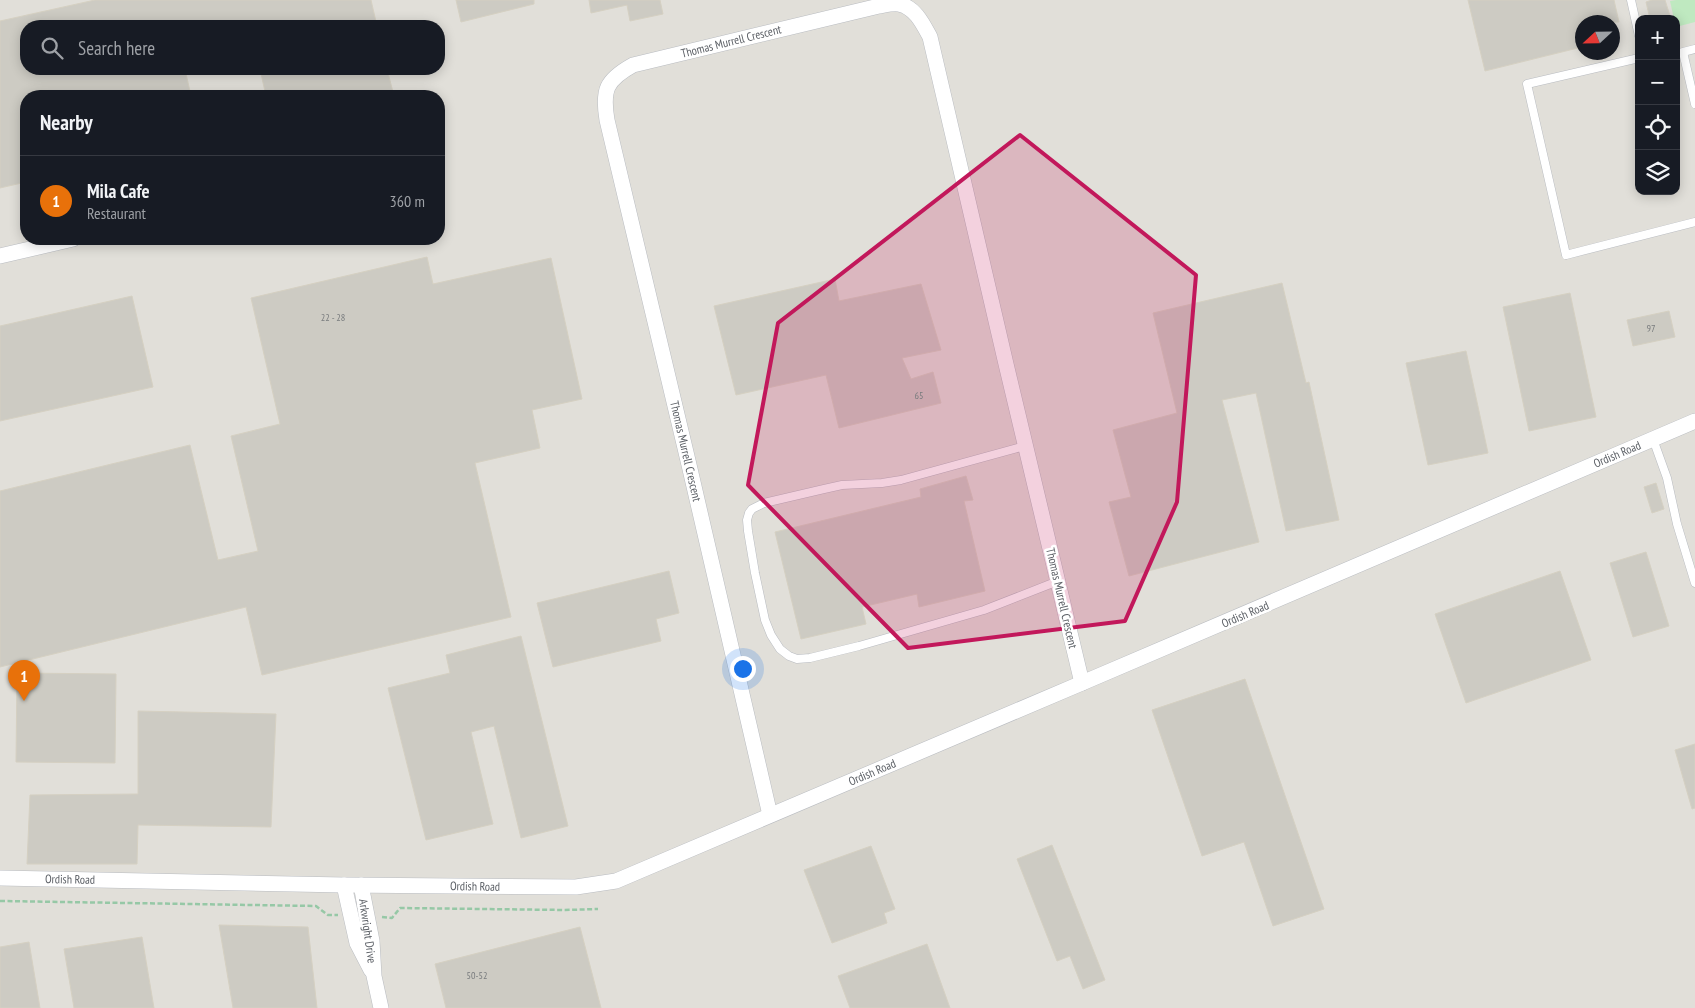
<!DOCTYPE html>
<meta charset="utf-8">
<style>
body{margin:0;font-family:"PT Sans Narrow",sans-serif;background:#242831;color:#f1f3f6}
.controls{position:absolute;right:15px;top:15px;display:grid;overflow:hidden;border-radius:10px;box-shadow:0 2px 12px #0003}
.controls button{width:45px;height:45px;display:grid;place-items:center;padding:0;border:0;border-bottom:1px solid #363941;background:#171b24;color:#f1f3f6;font:25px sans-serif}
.compass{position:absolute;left:1575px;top:15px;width:45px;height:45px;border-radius:50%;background:#171b24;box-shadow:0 2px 12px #0003;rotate:248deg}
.you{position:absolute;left:742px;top:668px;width:18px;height:18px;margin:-12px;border:4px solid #fff;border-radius:50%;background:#1a73e8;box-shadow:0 0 0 8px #1a73e833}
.badge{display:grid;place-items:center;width:32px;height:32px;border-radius:50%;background:#0f766e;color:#fff;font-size:16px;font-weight:700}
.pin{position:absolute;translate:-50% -41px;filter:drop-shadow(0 1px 2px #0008)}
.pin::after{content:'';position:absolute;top:26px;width:18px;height:15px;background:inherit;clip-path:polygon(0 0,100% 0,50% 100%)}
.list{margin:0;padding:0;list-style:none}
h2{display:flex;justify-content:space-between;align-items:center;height:65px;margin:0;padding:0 20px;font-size:21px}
h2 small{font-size:16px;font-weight:400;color:#9ea1a6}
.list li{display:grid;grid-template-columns:32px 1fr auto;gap:15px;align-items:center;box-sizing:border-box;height:90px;padding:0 20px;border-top:1px solid #363941}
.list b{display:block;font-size:19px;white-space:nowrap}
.list p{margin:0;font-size:16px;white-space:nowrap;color:#9ea1a6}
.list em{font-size:16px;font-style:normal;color:#9ea1a6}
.icon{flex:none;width:28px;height:28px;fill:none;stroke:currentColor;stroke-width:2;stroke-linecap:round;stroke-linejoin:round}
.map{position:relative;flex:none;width:1695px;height:1008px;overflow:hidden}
.search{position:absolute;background:#171b24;box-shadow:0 2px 12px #0003;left:20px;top:20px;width:425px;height:55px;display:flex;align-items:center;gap:12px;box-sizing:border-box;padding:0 18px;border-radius:20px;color:#9ea1a6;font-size:19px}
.panel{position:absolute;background:#171b24;box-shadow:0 2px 12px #0003;left:20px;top:90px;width:425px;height:155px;border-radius:20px}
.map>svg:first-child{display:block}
.industrial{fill:#e1dfd9;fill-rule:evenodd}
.green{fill:#bfe9c0}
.building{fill:#cdcbc3;stroke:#d5d0c2}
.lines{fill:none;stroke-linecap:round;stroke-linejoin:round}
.lane-casing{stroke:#b9bcc1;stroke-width:9}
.street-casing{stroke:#b9bcc1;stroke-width:16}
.path{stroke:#96c8a6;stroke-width:2.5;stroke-dasharray:5 2.5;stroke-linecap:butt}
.lane{stroke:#fff;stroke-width:8}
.street{stroke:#fff;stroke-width:15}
.marked{fill:#c2185b;fill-opacity:0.2;stroke:#c2185b;stroke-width:4;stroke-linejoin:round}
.labels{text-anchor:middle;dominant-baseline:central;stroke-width:5;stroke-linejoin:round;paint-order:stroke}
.number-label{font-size:10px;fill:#787b7d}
.street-label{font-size:12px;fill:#5c6066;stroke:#fff}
</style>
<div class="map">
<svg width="1695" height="1008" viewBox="0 0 1695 1008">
<rect width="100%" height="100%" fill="#f0eee5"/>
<path class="industrial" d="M0 0H1695V1008H0ZM1639 19H1676V191H1639ZM1582 22H1612V52H1582ZM26 26H439V69H26ZM26 96H439V239H26Z"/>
<polygon class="green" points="1676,0 1695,0 1695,22 1676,27 1676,19 1674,19 1670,1"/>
<g class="building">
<polygon points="95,0 371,0 377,26 250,26 249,22 232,26 26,26 26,69 185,69 191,96 26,96 26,182 0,188 0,21"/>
<polygon points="456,0 534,0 534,4 461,22"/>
<polygon points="589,0 660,0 663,14 630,21 627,5 591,13"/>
<polygon points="1468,0 1614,0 1619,22 1582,22 1582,47 1485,71"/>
<polygon points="1652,0 1665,0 1671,19 1650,19 1646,2"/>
<polygon points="260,69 387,69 394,96 266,96"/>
<polygon points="427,257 433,284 551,258 582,399 532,410 540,448 475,463 511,617 262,675 246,607 0,667 0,491 190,445 218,560 258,551 231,436 280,424 251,298"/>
<polygon points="835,279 839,301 921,284 941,350 902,358 911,379 933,372 941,403 839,428 826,375 736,395 714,306"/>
<polygon points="1282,283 1306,383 1309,382 1339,520 1286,531 1256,393 1222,400 1259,542 1129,576 1109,502 1131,497 1113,430 1177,413 1153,313"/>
<polygon points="1570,293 1596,417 1529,431 1503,307"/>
<polygon points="132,296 153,387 0,421 0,326"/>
<polygon points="1669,311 1675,337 1633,346 1627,320"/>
<polygon points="1466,351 1488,453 1428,465 1406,363"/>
<polygon points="966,476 973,500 964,501 985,591 919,607 917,594 862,607 866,624 801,639 775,532 921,497 920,489"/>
<polygon points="1656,483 1664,509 1652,513 1644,487"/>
<polygon points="1646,552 1669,626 1633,637 1610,563"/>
<polygon points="669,571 679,613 656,619 661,641 553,667 537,603"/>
<polygon points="1560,571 1591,660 1466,703 1435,614"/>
<polygon points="521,636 568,826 521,838 494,726 471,732 493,824 426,840 388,688 450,673 446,655"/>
<polygon points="17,673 116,674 115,763 16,762"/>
<polygon points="1245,679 1324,909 1273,926 1244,842 1202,856 1152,710"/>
<polygon points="138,711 276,714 271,827 138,825 137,864 27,864 30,795 138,794"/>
<polygon points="1695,744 1695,808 1692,809 1675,750"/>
<polygon points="1052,845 1105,980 1083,989 1070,956 1057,961 1017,859"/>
<polygon points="871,846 895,909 884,913 887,923 832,943 804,870"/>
<polygon points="219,925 308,927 317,1008 233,1008"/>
<polygon points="580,927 601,1008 446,1008 435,964"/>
<polygon points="142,937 154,1008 74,1008 64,949"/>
<polygon points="29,942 40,1008 0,1008 0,947"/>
<polygon points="927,944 950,1008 850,1008 838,976"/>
</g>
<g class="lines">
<defs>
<g id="lane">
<polyline points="1631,0 1639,36"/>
<polyline points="1695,49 1683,52 1695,104"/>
<polyline points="1639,58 1527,84 1566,255 1695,222"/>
<polyline points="1653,439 1667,478 1677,524 1695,583"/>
<polyline points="1025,446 901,480 882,483 842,485 824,489 764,503 752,509 749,513 747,520 748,531 755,573 765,620 771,635 780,649 789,656 797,659 810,658 859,646 984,610 1058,581"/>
</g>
<g id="street">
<polyline points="0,256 73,239"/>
<path d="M770 815 690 469 607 120C602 90 606 80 633 65L879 6C885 5 893 3 899 4 915 7 923 24 930 37L1006 364 1082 683"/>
<polyline points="0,878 344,885 576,887 616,881 1082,683 1695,421"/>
<polyline points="344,885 357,943 371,970"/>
<polyline points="361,885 372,941 374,976 381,1008"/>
</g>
</defs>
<use href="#lane" class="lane-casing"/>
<use href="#street" class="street-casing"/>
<g class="path">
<polyline points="0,901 316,906 328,915 338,915"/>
<polyline points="382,917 392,918 400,908 565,910 598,909"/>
</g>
<use href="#lane" class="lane"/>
<use href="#street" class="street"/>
</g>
<path class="marked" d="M1020 135 1196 275 1177 502 1125 621 908 648 748 485 778 323Z"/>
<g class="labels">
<g class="number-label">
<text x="333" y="317">22 - 28</text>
<text x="1651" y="328">97</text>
<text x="919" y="395">65</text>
<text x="477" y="975">50-52</text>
</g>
<g class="street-label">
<text transform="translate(731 41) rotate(-14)">Thomas Murrell Crescent</text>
<text transform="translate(686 451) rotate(77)">Thomas Murrell Crescent</text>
<text transform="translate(1617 454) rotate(-23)">Ordish Road</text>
<text transform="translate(1062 598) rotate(77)">Thomas Murrell Crescent</text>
<text transform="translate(1245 614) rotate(-23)">Ordish Road</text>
<text transform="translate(872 772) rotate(-23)">Ordish Road</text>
<text transform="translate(70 879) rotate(1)">Ordish Road</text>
<text transform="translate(475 886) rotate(1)">Ordish Road</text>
<text transform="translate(368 931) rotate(82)">Arkwright Drive</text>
</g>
</g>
</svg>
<div class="controls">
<button>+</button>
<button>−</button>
<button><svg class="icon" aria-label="locate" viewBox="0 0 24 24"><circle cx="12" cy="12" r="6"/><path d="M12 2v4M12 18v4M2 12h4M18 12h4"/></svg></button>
<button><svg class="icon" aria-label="layers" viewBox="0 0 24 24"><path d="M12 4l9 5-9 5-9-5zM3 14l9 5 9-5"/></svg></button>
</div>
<svg class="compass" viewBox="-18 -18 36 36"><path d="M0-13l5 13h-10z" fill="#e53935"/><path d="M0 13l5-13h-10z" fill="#9ea1a6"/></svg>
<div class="you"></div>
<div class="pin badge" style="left:24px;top:701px;background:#e8710a">1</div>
<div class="search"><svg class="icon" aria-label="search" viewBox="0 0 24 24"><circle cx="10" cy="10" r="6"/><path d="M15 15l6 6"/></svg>Search here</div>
<section class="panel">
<h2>Nearby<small></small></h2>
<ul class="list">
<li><span class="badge" style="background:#e8710a">1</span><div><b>Mila Cafe</b><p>Restaurant</p></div><em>360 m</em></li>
</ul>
</section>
</div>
